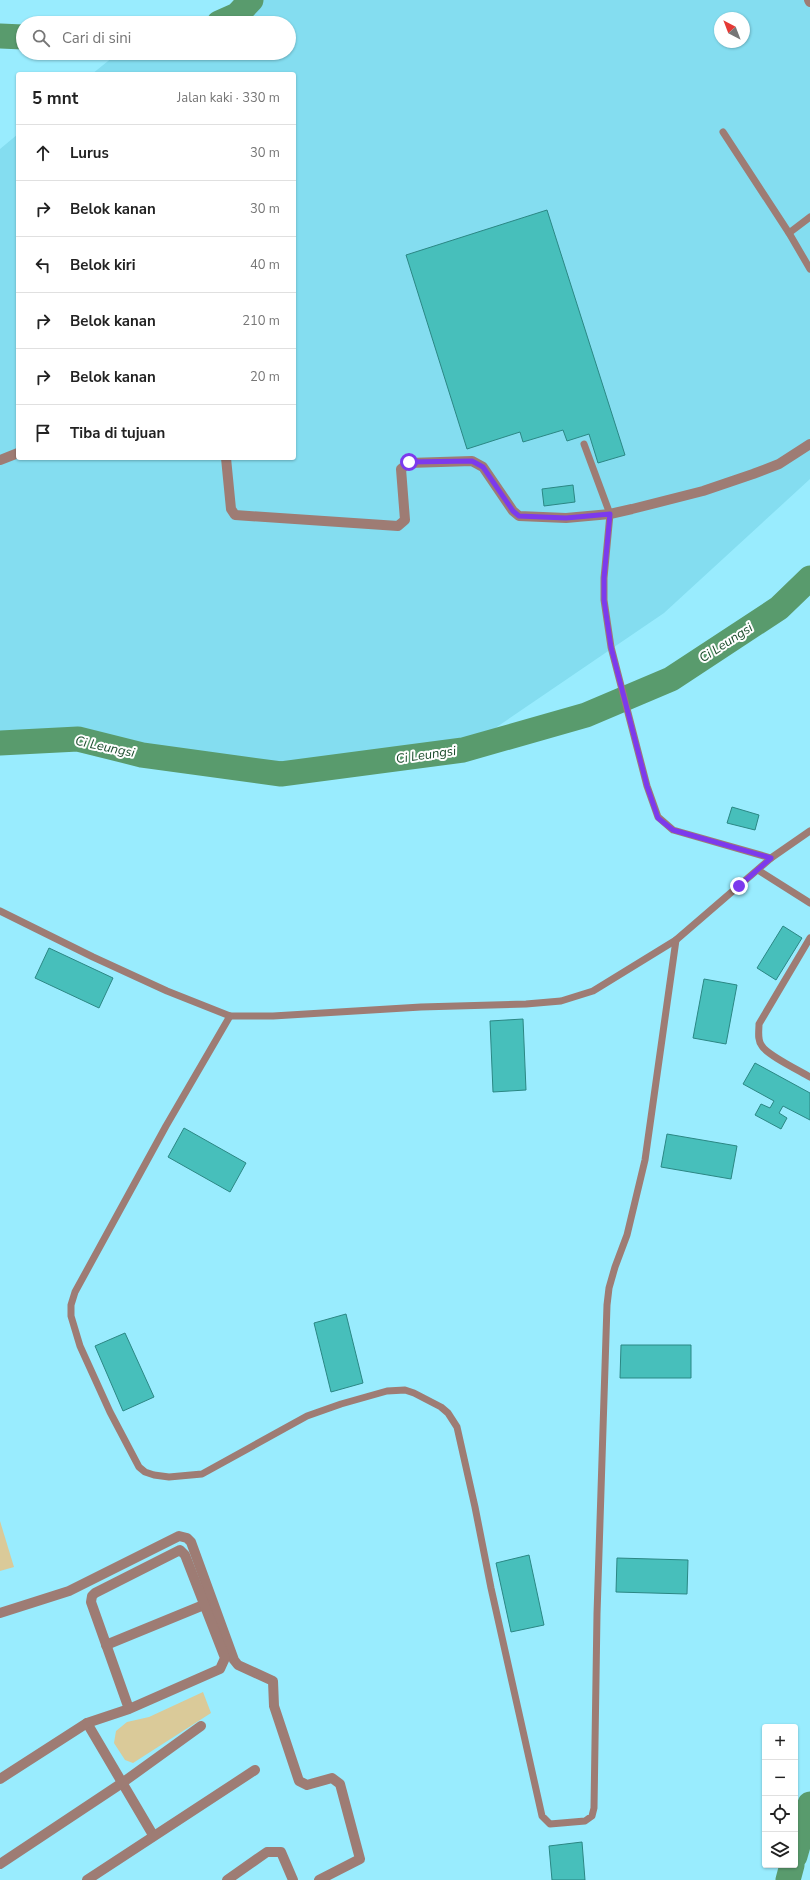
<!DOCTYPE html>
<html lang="id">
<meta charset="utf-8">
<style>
body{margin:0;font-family:"Nunito Sans",sans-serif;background:#f2f2f2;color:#222}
.controls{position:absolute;right:12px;bottom:12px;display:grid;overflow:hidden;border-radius:4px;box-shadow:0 1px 3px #0004}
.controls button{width:36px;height:36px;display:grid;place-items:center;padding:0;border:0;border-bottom:1px solid #e0e0e0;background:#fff;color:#222;font:20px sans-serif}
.compass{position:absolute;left:714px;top:12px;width:36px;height:36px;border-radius:50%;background:#fff;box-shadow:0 1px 3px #0004;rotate:318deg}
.stop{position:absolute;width:12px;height:12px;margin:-9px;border:3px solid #7c3aed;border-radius:50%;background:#fff}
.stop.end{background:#7c3aed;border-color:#fff;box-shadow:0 1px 4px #0008}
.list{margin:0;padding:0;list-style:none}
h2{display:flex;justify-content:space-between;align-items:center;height:52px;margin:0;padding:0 16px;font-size:17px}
h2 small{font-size:13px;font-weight:400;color:#767676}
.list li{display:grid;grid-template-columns:26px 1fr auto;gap:12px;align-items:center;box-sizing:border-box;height:56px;padding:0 16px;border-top:1px solid #e0e0e0}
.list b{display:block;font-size:15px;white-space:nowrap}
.list em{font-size:13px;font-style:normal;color:#767676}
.icon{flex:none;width:22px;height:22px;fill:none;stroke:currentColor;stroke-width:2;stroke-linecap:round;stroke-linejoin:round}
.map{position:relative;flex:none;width:810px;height:1880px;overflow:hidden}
.search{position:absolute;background:#fff;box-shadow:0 1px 3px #0004;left:16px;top:16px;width:280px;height:44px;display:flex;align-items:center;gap:10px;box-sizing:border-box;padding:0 14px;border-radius:22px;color:#767676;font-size:15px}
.panel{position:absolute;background:#fff;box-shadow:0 1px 3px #0004;left:16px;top:72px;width:280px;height:388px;border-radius:4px}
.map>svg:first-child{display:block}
.built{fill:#84ddf0;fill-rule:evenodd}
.green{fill:#daca99}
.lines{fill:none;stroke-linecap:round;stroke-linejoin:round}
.river{stroke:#599b6d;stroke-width:25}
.building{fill:#47bfbb;stroke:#2b8784}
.service{stroke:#9e7c74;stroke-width:7}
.minor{stroke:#9e7c74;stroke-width:10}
.route{stroke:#7c3aed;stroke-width:5}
.labels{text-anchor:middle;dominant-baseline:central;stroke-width:4;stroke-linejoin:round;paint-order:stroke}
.water-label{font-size:13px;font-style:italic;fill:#1d4e2e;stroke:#fefefe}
</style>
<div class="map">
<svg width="810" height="1880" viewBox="0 0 810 1880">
<rect width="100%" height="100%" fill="#99ecfe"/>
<path class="built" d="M251 0H810V479L664 613 463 750 281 774 177 760 78 739 0 743V149L18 134V458H294V74H92L118 53H289V23H219L237 15ZM720 18H744V42H720Z"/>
<g class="green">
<polygon points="0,1521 14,1567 0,1571"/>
<polygon points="203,1692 211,1713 133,1763 125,1760 114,1743 116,1731 127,1722 149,1717"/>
</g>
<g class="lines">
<g class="river">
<polyline points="219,23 237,15 251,0"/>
<polyline points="0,36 23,37"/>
<polyline points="0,743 78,739 142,755 281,774 463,750 586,715 671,679 779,608 810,578"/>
<polyline points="795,1856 810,1804"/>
<polyline points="788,1880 792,1865"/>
</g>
</g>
<g class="building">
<polygon points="547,210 625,455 598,463 589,434 567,441 563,430 523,442 520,432 467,449 406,255"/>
<polygon points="573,485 575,502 544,506 542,489"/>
<polygon points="732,807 759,815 755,830 727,823"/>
<polygon points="783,926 802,938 776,980 757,968"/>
<polygon points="49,948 113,978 99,1008 35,978"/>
<polygon points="704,979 737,985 726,1044 693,1038"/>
<polygon points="523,1019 526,1090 493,1092 490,1021"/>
<polygon points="755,1063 810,1093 810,1120 783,1106 779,1113 787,1118 781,1129 755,1115 761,1104 770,1108 774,1101 743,1084"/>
<polygon points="184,1128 246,1163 230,1192 168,1157"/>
<polygon points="667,1134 737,1146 731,1179 661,1167"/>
<polygon points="346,1314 363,1383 331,1392 314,1323"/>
<polygon points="125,1333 154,1397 123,1411 95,1346"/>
<polygon points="621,1345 691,1345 691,1378 620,1378"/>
<polygon points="529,1555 544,1625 511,1632 496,1563"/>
<polygon points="617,1558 688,1560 687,1594 616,1592"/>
<polygon points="582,1842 585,1880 552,1880 549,1846"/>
</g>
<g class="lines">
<g class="service">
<polyline points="723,132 789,233 810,269"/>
<polyline points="789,233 810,217"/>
<polyline points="584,444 610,514 604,578 604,600 611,647 647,786 658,817 673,830 771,858 810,831"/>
<polyline points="758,870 810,903"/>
<polyline points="0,911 93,957 167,991 230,1016 273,1016 421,1007 526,1004 561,1001 593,991 676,940 771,858"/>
<path d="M810 938 759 1024C759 1031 757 1040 762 1046 767 1055 800 1071 810 1077"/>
<polyline points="230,1016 166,1126 75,1292 71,1305 71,1316 80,1346 110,1412 139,1467 145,1472 154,1475 169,1477 202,1474 307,1416 341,1404 387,1391 405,1390 414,1393 441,1407 448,1413 457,1427 475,1507 491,1588 542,1816 550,1824 585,1821 592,1816 594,1808 597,1614 607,1305 609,1288 615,1267 627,1235 645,1160 676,940"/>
</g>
<g class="minor">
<polyline points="809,0 810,2"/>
<polyline points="226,458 231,509 235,515 398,526 405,520 401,469 409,463 472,461 483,467 513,511 519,516 566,518 610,514 632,509 703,491 753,474 779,464 810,444"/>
<polyline points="0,460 18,453"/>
<polyline points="0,1613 69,1591 179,1536 187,1538 191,1542 234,1660 238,1665 273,1681 274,1706 299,1781 307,1785 332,1778 340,1784 360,1859 319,1880"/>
<polyline points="106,1645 206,1604"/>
<polyline points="87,1723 153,1835"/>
<polyline points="0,1779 87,1723 129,1709 220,1669 225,1658 185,1555 180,1550 95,1593 92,1596 91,1602 129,1709"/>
<polyline points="0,1864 122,1783 201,1726"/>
<polyline points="87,1880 255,1770"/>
<polyline points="227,1880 267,1852 281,1852 293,1880"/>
</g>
</g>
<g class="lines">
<polyline class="route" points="409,462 472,461 483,467 513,511 519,516 566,518 610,514 604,578 604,600 611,647 647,786 658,818 673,830 771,858 739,886"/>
</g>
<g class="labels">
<g class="water-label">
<text transform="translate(726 643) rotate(-33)">Ci Leungsi</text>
<text transform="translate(105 747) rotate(12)">Ci Leungsi</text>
<text transform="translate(426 755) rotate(-8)">Ci Leungsi</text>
</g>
</g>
</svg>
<div class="controls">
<button>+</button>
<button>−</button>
<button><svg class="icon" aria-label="locate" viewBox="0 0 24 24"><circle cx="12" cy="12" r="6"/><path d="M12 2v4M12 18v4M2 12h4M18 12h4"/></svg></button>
<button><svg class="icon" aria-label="layers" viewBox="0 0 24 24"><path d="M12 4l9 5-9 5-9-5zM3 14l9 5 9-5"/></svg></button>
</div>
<svg class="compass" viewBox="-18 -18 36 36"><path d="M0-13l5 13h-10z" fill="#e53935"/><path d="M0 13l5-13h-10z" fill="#767676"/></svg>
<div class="stop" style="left:409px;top:462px"></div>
<div class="stop end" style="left:739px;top:886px"></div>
<div class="search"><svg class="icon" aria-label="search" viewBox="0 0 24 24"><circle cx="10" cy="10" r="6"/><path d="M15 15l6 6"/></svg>Cari di sini</div>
<section class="panel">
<h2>5 mnt<small>Jalan kaki · 330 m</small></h2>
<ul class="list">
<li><svg class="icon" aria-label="ahead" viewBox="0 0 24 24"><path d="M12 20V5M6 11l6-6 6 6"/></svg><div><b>Lurus</b></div><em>30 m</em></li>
<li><svg class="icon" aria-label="right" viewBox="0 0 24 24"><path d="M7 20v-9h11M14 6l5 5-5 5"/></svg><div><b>Belok kanan</b></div><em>30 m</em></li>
<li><svg class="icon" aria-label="left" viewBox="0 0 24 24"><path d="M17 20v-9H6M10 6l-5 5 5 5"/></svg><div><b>Belok kiri</b></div><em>40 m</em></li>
<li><svg class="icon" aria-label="right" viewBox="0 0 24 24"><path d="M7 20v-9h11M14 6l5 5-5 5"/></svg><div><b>Belok kanan</b></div><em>210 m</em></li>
<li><svg class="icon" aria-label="right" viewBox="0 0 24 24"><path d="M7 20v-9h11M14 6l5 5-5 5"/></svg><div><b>Belok kanan</b></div><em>20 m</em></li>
<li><svg class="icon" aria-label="arrive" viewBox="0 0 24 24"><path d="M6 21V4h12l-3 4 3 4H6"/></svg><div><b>Tiba di tujuan</b></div></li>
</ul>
</section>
</div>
